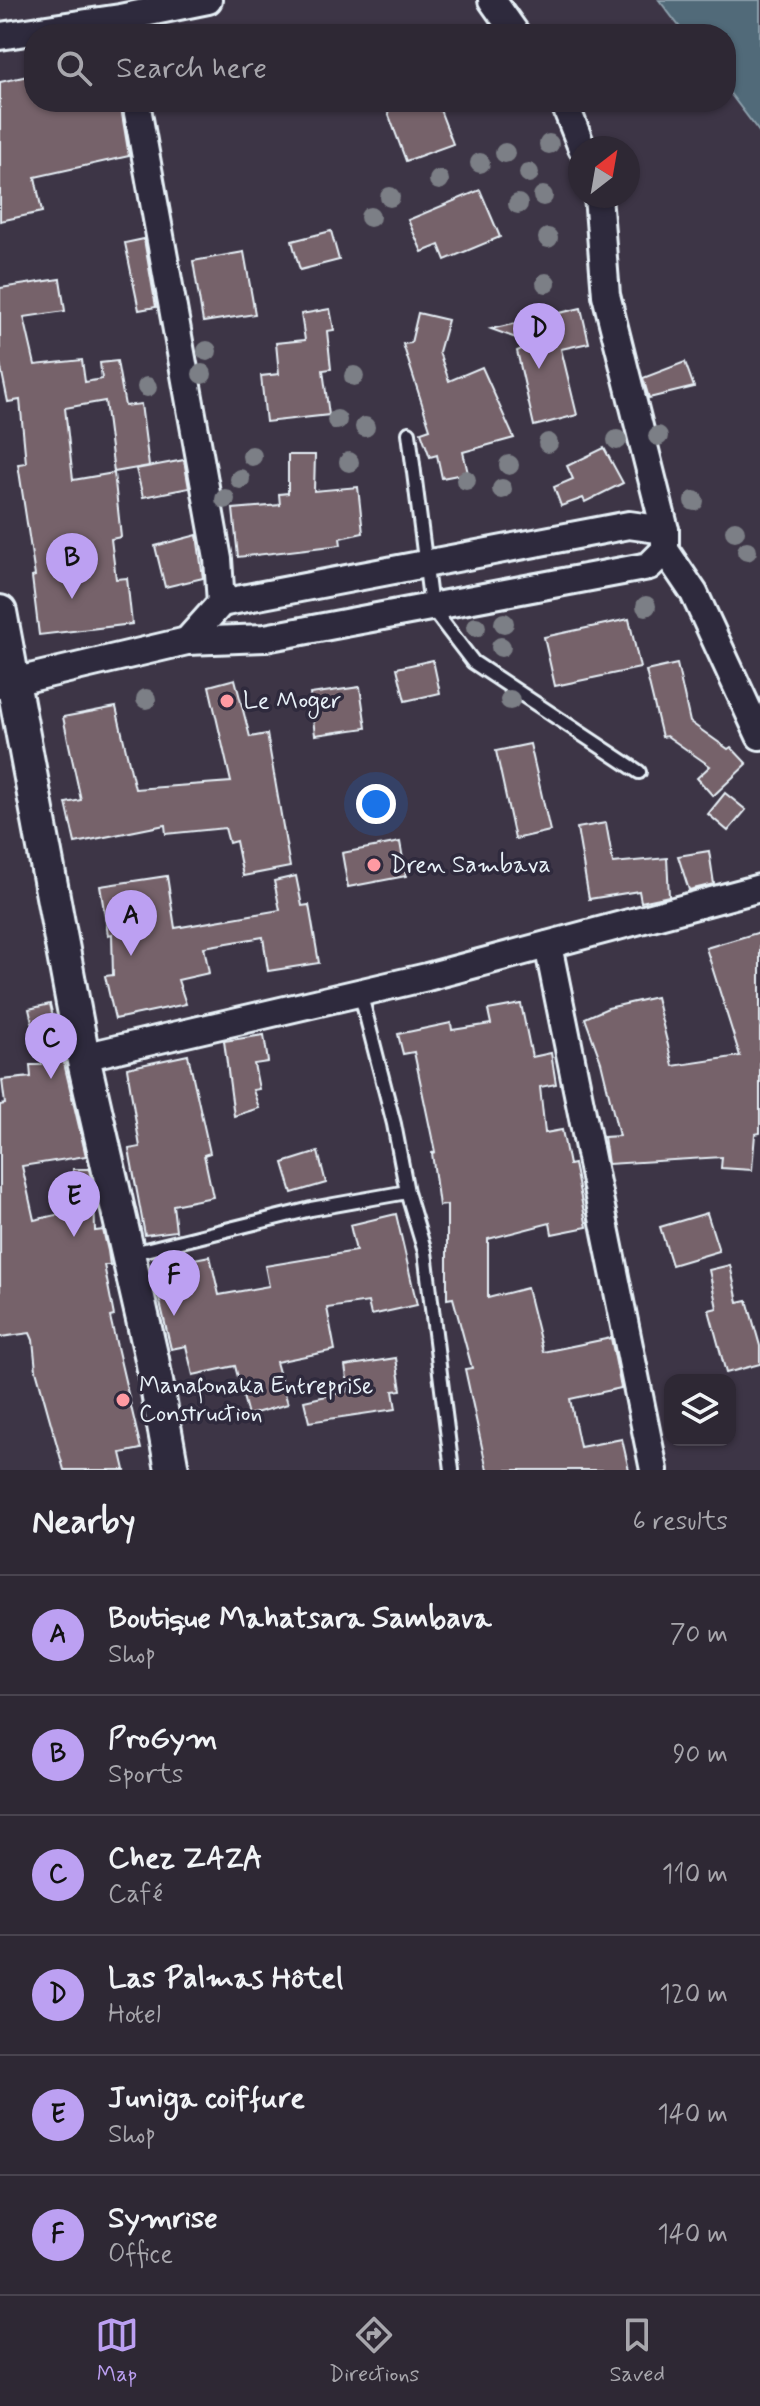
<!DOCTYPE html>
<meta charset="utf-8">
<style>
body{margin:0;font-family:Mynerve,sans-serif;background:#3a3440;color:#f1f3f6}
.controls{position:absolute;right:24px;bottom:24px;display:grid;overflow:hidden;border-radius:16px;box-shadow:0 2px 6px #0004}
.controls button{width:72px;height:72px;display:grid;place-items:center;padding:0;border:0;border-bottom:2px solid #49444f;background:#2e2834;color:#f1f3f6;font:40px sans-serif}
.compass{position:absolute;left:568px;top:136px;width:72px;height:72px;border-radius:50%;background:#2e2834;box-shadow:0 2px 6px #0004;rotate:31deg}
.you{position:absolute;left:376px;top:804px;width:28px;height:28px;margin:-20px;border:6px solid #fff;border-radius:50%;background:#1a73e8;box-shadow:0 0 0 12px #1a73e833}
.badge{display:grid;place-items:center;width:52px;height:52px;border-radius:50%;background:#bca0f2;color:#111;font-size:26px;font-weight:700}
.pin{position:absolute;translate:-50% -66px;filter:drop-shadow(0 2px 4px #0008)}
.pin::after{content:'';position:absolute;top:42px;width:28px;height:24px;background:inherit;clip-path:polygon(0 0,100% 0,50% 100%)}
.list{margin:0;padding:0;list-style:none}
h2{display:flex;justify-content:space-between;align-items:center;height:104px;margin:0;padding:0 32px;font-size:34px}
h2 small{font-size:26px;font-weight:400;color:#a7a6ac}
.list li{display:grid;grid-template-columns:52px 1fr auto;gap:24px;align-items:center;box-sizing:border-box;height:120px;padding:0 32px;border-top:2px solid #49444f}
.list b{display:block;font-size:30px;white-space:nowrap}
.list p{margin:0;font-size:26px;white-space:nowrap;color:#a7a6ac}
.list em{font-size:26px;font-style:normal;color:#a7a6ac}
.icon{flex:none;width:44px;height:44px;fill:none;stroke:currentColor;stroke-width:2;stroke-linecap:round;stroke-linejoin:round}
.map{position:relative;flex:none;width:760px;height:1470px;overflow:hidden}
.search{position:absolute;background:#2e2834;box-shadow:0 2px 6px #0004;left:24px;right:24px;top:24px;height:88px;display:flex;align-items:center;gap:20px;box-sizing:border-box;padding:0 28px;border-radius:32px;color:#a7a6ac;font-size:30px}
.sheet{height:824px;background:#2e2834}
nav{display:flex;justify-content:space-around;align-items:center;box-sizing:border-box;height:112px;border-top:2px solid #49444f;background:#2e2834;font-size:22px;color:#a7a6ac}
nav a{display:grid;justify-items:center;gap:4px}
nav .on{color:#bca0f2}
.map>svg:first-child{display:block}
.water{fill:#516a79;stroke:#8da0ac;stroke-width:2}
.building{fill:#76626a;stroke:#e8f1f8;stroke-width:2}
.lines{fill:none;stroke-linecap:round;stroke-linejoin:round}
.service-casing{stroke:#e8f1f8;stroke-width:18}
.minor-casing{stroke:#e8f1f8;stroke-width:32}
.tertiary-casing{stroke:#e8f1f8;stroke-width:38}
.service{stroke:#2f2a3d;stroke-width:12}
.minor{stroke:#2f2a3d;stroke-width:26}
.tertiary{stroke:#2f2a3d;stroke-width:32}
.tree{fill:#7c7f86}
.poi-dot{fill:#ff9aa2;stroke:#2f2a3d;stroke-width:3}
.labels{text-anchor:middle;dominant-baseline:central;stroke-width:7;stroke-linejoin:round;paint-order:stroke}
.poi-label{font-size:24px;fill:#e8f1f8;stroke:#2f2a3d;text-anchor:start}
</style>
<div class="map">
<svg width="760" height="1470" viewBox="0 0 760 1470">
<rect width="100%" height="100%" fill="#3d3546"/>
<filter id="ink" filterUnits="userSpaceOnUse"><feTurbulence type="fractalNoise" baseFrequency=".0125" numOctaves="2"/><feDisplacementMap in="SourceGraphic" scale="16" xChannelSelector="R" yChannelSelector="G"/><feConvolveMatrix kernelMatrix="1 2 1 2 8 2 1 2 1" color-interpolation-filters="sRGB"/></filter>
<g filter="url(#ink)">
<polygon class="water" points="659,0 760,0 760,133 726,88 726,34 685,34"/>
<g class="building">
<polygon points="28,76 30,82 34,81 34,102 120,102 129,156 35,177 42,212 0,221 0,82"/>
<polygon points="384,102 437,102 453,144 406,161"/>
<polygon points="480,190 500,237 445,260 439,245 422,252 408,220"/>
<polygon points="331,231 339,260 300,270 292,241"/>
<polygon points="144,239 156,307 139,310 125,243"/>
<polygon points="244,252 255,314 203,322 193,261"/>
<polygon points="60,279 65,311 24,317 35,365 82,360 85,382 102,379 100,363 117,361 125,406 141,404 149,466 114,472 105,401 65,408 73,480 114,473 121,537 111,539 116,579 127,578 132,624 39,635 32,577 35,576 18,464 26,463 20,400 8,402 0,363 0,288"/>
<polygon points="581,308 589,343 561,349 577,415 534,426 517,351 533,344 491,329"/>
<polygon points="330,309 334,330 327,331 331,369 323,370 329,415 266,422 261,376 279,374 276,343 305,340 301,314"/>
<polygon points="418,313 448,320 439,352 449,381 482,367 514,438 463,452 468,473 442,478 437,455 430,457 421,432 430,429 403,344 411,343"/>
<polygon points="685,362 694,387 649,398 643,378"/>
<polygon points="604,448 623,483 585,502 583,498 561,506 554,487 573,479 567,466"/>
<polygon points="288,455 315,455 314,491 358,487 363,533 340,538 341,545 238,557 233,509 280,505 279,494 288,493"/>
<polygon points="184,460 189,488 143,497 136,469"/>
<polygon points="197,535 203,578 165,587 155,546"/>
<polygon points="629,619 640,668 555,686 544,637"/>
<polygon points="433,660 440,693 405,701 397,668"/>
<polygon points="677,664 690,722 728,749 731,747 747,764 713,796 697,778 710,766 667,736 662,737 646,671"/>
<polygon points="235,679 250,737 267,734 290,867 243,876 236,841 229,843 225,828 166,834 165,825 75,843 66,803 81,800 63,717 116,707 135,789 231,782 209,686"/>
<polygon points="360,687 366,728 315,735 310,694"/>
<polygon points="530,744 550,831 515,839 496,751"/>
<polygon points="725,793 746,810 728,831 708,814"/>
<polygon points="606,823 613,863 667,858 669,896 641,902 639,891 589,899 577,828"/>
<polygon points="400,842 406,876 348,887 342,853"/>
<polygon points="709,851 714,884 689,890 678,856"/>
<polygon points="167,876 175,928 280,910 274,881 296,876 302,906 309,905 319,963 268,971 263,937 204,947 209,973 178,980 186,1004 115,1019 105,976 113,975 112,934 108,935 100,886"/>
<polygon points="760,932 760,1133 755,1134 752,1170 721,1168 722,1157 608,1164 604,1137 619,1136 601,1062 585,1018 608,1008 656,997 673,1066 740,1056 706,948"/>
<polygon points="50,1004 86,1156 22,1166 34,1220 74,1211 73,1169 89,1169 94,1192 95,1231 103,1230 108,1251 110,1265 104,1265 114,1316 110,1317 141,1449 121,1453 125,1470 64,1470 36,1370 33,1340 30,1333 0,1337 0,1105 5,1104 2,1080 31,1077 30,1065 42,1065 29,1009"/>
<polygon points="521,1004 532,1057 551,1053 556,1084 540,1087 545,1133 562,1130 569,1165 574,1164 587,1227 552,1234 550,1223 488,1239 488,1298 527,1288 543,1352 611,1338 621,1388 570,1399 580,1447 622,1439 629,1470 487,1470 465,1369 472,1368 453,1298 447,1299 447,1205 439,1206 432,1153 435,1152 414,1052 403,1054 398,1034 451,1023 452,1030 491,1024 488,1010"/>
<polygon points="264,1035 268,1062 254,1064 259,1089 253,1090 259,1108 234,1116 224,1041"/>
<polygon points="188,1055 210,1153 204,1155 213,1197 173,1205 176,1231 145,1235 129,1149 140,1147 127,1068"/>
<polygon points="318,1152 326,1183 292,1193 283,1163"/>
<polygon points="707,1213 719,1251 672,1265 660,1227"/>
<polygon points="396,1214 417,1305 371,1315 368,1302 327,1308 335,1350 276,1362 288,1404 248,1415 235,1366 193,1375 186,1346 171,1349 156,1285 188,1278 184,1261 210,1256 219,1295 269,1286 265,1266 356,1251 350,1225"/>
<polygon points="730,1265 738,1302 747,1300 760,1346 760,1364 726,1373 709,1310 717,1308 709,1270"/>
<polygon points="396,1358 401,1390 393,1391 396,1409 309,1422 304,1401 349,1391 345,1366"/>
</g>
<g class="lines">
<defs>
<g id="service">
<polyline points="409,433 431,607 473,662 639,772"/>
<polyline points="360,992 394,1124 407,1192 425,1252 452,1470"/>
<polyline points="129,1254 311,1209 407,1192"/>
</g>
<g id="minor">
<polyline points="492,0 516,34"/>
<polyline points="0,36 120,18 208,0"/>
<polyline points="136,102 218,559 221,603 187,641"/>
<polyline points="564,102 582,148"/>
<polyline points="665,550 694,593 760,736"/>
<polyline points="221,603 629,525 665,530"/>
<polyline points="0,685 187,641 265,638 649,566 665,550 665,530 606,295 598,196"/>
<polyline points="548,945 654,1470"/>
<polyline points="83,1057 427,977 760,888"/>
</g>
<polyline id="tertiary" points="0,612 83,1057 152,1359 172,1470"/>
</defs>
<use href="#service" class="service-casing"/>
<use href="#minor" class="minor-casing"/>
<use href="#tertiary" class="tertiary-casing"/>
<use href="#service" class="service"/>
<use href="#minor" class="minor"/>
<use href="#tertiary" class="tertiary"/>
</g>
<g class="tree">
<circle cx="549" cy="144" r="10"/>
<circle cx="505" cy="153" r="10"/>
<circle cx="480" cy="163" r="10"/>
<circle cx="529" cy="173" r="10"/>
<circle cx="439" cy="180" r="10"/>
<circle cx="543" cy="196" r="10"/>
<circle cx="390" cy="197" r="10"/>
<circle cx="518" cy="204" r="10"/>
<circle cx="370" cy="217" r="10"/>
<circle cx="548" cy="238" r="10"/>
<circle cx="546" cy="283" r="10"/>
<circle cx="207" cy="351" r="10"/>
<circle cx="202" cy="374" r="10"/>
<circle cx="354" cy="376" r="10"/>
<circle cx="147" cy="387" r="10"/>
<circle cx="337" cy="420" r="10"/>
<circle cx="365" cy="427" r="10"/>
<circle cx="658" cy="436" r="10"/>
<circle cx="617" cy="440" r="10"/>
<circle cx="548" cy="443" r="10"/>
<circle cx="252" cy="456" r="10"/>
<circle cx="349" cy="462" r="10"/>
<circle cx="509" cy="465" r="10"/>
<circle cx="240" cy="479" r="10"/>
<circle cx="466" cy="480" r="10"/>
<circle cx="502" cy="489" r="10"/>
<circle cx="225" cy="499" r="10"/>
<circle cx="694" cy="501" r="10"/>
<circle cx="735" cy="531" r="10"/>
<circle cx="747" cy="551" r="10"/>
<circle cx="646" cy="606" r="10"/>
<circle cx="504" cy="623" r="10"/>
<circle cx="476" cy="627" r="10"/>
<circle cx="501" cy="647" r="10"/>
<circle cx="146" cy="699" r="10"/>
<circle cx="510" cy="700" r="10"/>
</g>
</g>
<g class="poi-dot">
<circle cx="227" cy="701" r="8"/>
<circle cx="374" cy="865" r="8"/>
<circle cx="123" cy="1400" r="8"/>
</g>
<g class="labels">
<g class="poi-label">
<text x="243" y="701">Le Moger</text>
<text x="390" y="865">Dren Sambava</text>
<text x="139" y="1386">Manafonaka Entreprise<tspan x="139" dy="28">Construction</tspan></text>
</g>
</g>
</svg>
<div class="controls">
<button><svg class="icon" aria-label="layers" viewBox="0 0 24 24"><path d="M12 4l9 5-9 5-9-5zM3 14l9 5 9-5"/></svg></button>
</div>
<svg class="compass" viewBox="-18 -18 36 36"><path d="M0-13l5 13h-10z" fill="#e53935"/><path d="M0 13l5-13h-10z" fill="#a7a6ac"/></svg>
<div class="you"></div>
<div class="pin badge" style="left:131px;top:956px">A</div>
<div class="pin badge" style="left:72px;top:599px">B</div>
<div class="pin badge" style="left:51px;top:1079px">C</div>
<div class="pin badge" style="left:539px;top:369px">D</div>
<div class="pin badge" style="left:74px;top:1237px">E</div>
<div class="pin badge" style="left:174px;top:1316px">F</div>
<div class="search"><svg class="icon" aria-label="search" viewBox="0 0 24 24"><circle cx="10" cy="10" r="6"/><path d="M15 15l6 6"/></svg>Search here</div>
</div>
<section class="sheet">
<h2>Nearby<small>6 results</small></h2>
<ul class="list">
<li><span class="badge">A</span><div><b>Boutique Mahatsara Sambava</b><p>Shop</p></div><em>70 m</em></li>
<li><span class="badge">B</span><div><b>ProGym</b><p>Sports</p></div><em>90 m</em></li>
<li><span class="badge">C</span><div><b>Chez ZAZA</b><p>Café</p></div><em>110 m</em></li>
<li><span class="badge">D</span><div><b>Las Palmas Hôtel</b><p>Hotel</p></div><em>120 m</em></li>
<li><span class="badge">E</span><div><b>Juniga coiffure</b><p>Shop</p></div><em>140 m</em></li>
<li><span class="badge">F</span><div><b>Symrise</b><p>Office</p></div><em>140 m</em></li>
</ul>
</section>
<nav>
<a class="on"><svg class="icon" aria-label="map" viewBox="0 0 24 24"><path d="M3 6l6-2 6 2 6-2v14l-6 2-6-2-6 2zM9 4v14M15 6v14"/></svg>Map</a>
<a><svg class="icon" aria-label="directions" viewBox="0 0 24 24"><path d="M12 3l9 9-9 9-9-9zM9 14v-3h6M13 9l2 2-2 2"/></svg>Directions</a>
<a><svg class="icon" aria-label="saved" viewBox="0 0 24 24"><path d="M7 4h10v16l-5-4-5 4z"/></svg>Saved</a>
</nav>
